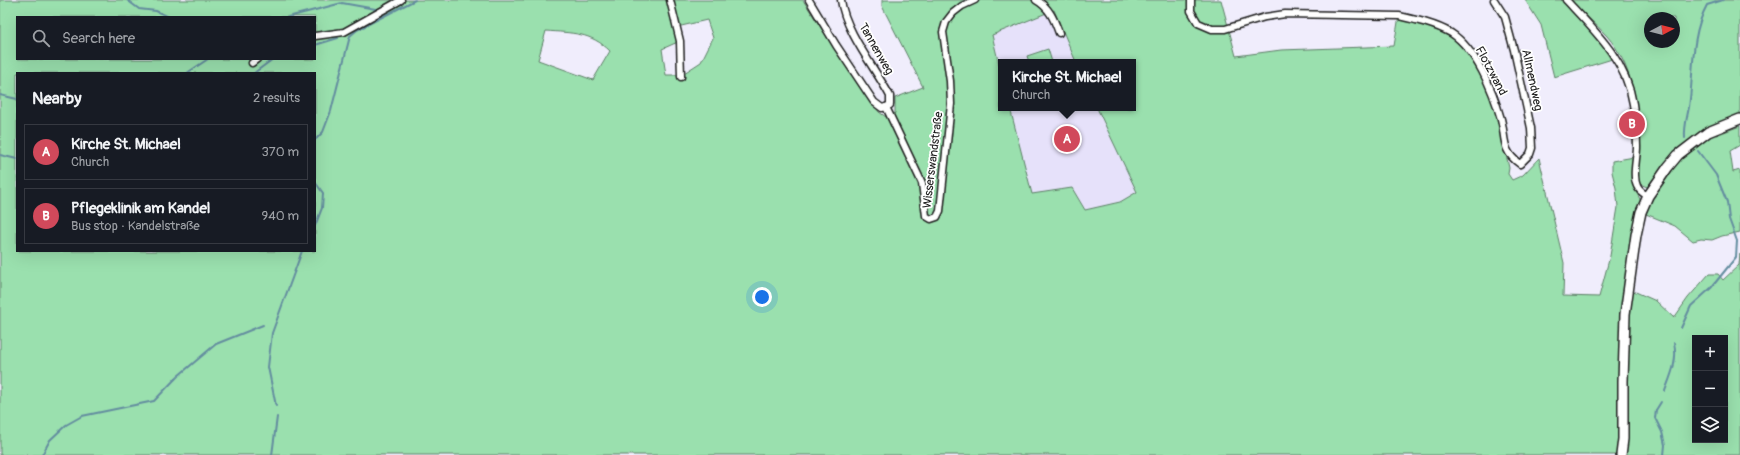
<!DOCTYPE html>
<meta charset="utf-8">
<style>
body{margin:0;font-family:Pangolin,sans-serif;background:#20242c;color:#f1f3f6}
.controls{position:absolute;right:12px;bottom:12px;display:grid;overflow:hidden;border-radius:0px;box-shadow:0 4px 16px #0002}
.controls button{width:36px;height:36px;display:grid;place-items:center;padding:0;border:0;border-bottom:1px solid #363941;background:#171b24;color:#f1f3f6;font:20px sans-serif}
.compass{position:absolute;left:1644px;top:12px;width:36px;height:36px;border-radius:50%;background:#171b24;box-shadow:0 4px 16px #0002;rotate:83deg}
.you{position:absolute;left:762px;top:297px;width:14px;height:14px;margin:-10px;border:3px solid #fff;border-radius:50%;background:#1a73e8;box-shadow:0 0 0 6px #1a73e833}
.badge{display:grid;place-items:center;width:26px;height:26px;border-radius:50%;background:#d1495b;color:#fff;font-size:13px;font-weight:700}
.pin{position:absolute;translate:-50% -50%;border:2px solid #fff;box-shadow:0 1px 4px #0006}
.popup{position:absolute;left:998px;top:59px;width:138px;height:52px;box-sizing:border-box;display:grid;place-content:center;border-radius:0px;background:#171b24;filter:drop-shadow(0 1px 3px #0005);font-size:13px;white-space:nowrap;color:#9ea1a6}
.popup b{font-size:15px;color:#f1f3f6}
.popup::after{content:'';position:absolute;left:50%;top:100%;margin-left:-8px;border:8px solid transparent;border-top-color:#171b24}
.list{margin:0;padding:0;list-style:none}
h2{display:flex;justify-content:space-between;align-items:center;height:52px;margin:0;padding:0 16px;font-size:17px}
h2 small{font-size:13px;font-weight:400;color:#9ea1a6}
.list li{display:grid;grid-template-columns:26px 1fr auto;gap:12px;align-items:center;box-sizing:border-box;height:56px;margin:0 8px 8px;padding:0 8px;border:1px solid #363941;border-radius:0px}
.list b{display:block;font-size:15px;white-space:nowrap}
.list p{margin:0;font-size:13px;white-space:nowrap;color:#9ea1a6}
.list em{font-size:13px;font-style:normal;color:#9ea1a6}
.icon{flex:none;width:22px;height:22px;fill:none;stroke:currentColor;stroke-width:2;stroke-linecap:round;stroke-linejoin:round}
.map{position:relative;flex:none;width:1740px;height:455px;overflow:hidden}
.search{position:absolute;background:#171b24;box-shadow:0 4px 16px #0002;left:16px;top:16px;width:300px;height:44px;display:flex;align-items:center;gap:10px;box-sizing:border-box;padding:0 14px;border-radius:0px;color:#9ea1a6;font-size:15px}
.panel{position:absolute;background:#171b24;box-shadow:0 4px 16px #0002;left:16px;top:72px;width:300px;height:180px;border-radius:0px}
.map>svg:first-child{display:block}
.built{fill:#e6e1fa}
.green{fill:#9ae0ae;stroke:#5b7e65;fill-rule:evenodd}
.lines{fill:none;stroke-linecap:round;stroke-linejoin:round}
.stream{stroke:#648d9f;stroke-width:2}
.street-casing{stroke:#1c1c1c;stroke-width:9}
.secondary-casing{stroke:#1c1c1c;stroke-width:12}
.street{stroke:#fff;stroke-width:6}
.secondary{stroke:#fff;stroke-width:9}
.labels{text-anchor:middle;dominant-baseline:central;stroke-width:3.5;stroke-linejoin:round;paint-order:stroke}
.street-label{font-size:12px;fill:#1c1c1c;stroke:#fff}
</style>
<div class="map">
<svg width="1740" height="455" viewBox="0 0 1740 455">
<rect width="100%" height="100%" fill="#f0edfc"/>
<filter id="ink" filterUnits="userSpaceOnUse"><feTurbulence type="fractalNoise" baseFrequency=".025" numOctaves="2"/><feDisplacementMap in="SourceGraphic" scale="8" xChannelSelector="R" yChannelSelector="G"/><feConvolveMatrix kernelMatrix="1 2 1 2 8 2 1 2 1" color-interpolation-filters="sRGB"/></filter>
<g filter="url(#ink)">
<g class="built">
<polygon points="1054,10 1076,62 1001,62 1001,73 992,35"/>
<polygon points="1010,108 1097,108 1137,192 1120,202 1085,210 1072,188 1032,195"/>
</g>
<g class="green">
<path d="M0 0H803L834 48 879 112 886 117H891L895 113V98L923 87 882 6V0H1221L1236 56 1281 50 1394 46 1399 16 1441 28 1462 43 1493 95 1509 168 1508 174 1512 180 1523 175 1539 158 1564 263 1563 296 1599 297 1610 256 1618 207 1616 188 1612 172V161L1634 157V188L1641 201 1629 289 1656 301 1674 318 1688 298 1709 274H1718L1723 280 1739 265 1740 254V455H0ZM1054 10 1076 62H1133V108H1097L1137 192 1120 202 1085 210 1072 188 1032 194 1010 108H1001V73L992 35ZM17 17H315V59H17ZM707 20 713 38 701 62 681 75H666L662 49 680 41 677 27ZM546 31C571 33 591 32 610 51L593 80 538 60ZM17 73H315V251H17ZM1695 338H1725V440H1695Z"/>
<polygon points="1525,0 1566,0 1616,57 1609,60 1554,77 1541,25"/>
<path d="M1569 0H1740V115L1713 126 1716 135 1740 126V145L1730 151 1733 172 1740 170V232L1722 236 1712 240 1701 239 1693 241 1675 226 1646 214 1653 194 1676 151 1647 187 1640 184C1636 171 1640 156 1639 142 1637 104 1633 66 1607 36 1595 23 1582 12 1569 0ZM1650 18H1674V42H1650Z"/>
<polygon points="1048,49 1052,62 1029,62 1027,56"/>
</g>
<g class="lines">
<g class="stream">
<polyline points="127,0 139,9 156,11 169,17"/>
<polyline points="288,17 342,3 381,10"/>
<polyline points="315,45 338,38"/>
<polyline points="187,73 208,59"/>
<polyline points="254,73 273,59"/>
<polyline points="0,95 17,99"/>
<path d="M1685 138C1684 127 1687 118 1689 107 1694 74 1690 36 1707 5L1723 0"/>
<polyline points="315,140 323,132 331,111 350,36 357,30 415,0"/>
<polyline points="0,155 17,159"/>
<polyline points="315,182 323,193 322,208 315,226"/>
<polyline points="1681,328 1691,306 1711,288 1736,257 1737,241 1729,219 1727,202 1716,175 1698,151"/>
<path d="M1665 391C1671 375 1678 360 1674 343"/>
<polyline points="1661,402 1656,410 1655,418 1662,432 1665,445 1664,455"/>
<polyline points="276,406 268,367 272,333 302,251"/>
<polyline points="42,455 50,440 66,425 82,416 154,401 178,376 216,344 263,325"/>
<polyline points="272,455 277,417"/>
</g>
<defs>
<g id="street">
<polyline points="670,0 680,41 681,77"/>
<polyline points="809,0 836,45 874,102 882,108 886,107"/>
<path d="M841 0C845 31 875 68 890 96V105L886 107"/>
<path d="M1036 0C1049 7 1054 19 1059 33"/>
<path d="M1191 0V11L1198 23 1212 29H1225L1265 17 1285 14 1399 16C1417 20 1435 24 1451 33 1476 49 1493 91 1501 119 1506 138 1501 151 1520 164L1530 154 1532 148 1531 128 1514 50 1505 17 1494 0"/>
<path d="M1566 0C1595 31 1626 60 1633 104 1635 118 1637 132 1637 147 1637 159 1632 175 1637 186 1639 191 1644 194 1648 196"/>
<polyline points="315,36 344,32 401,0"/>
<polyline points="252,63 257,59"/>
<polyline points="886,107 922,183 926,216 931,219 937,217 940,211 951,104 950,81 943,32 946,22 953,13 962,6 975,0"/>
</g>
<polyline id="secondary" points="1621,455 1623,439 1623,381 1625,314 1636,235 1641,212 1648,196 1668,167 1678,155 1708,132 1740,119"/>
</defs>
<use href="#street" class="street-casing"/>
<use href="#secondary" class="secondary-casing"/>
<use href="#street" class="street"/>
<use href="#secondary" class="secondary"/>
</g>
</g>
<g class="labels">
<g class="street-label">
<text transform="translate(876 49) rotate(60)">Tannenweg</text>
<text transform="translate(1491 71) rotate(62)">Flotzwand</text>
<text transform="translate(1532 80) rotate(78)">Allmendweg</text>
<text transform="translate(933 160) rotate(-83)">Wisserswandstraße</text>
</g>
</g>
</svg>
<div class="controls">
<button>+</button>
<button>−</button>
<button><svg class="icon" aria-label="layers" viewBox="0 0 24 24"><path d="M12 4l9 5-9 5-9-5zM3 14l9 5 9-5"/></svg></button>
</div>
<svg class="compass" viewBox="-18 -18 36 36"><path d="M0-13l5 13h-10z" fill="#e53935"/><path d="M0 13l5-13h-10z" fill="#9ea1a6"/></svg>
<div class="you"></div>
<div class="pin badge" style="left:1067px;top:139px">A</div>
<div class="popup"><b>Kirche St. Michael</b>Church</div>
<div class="pin badge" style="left:1632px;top:124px">B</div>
<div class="search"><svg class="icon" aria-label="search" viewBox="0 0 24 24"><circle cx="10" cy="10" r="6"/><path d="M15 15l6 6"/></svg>Search here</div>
<section class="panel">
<h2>Nearby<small>2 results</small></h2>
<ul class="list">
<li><span class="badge">A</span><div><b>Kirche St. Michael</b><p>Church</p></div><em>370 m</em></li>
<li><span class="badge">B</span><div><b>Pflegeklinik am Kandel</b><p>Bus stop · Kandelstraße</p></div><em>940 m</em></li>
</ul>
</section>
</div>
